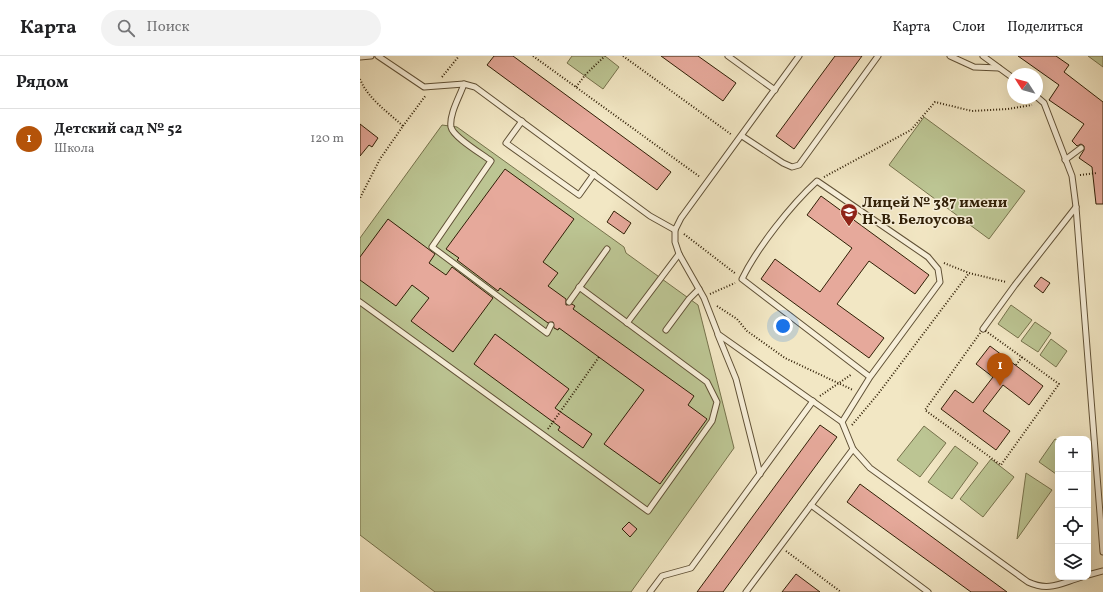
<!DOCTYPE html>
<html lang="ru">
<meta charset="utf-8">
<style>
body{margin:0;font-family:Vollkorn,serif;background:#f2f2f2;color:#202124}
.controls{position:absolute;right:12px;bottom:12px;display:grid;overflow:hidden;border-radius:8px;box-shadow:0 4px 16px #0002}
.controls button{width:36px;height:36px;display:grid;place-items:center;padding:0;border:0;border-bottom:1px solid #e0e0e0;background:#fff;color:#202124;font:20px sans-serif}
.compass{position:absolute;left:647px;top:12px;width:36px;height:36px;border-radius:50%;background:#fff;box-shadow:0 4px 16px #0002;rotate:306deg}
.you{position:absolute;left:423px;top:270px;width:14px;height:14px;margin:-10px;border:3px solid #fff;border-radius:50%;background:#1a73e8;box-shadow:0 0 0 6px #1a73e833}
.badge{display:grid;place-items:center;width:26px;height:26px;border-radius:50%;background:#b45309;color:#fff;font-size:13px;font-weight:700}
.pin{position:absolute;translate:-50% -33px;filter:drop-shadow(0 1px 2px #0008)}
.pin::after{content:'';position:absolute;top:21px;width:14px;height:12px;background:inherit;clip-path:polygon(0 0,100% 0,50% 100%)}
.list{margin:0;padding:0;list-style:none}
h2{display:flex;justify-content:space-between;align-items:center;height:52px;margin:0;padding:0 16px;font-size:17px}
h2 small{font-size:13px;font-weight:400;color:#757577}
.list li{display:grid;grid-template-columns:26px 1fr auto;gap:12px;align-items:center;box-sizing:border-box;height:60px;padding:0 16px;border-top:1px solid #e0e0e0}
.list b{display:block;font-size:15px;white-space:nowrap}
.list p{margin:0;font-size:13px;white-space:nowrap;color:#757577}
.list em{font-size:13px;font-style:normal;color:#757577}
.icon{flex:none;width:22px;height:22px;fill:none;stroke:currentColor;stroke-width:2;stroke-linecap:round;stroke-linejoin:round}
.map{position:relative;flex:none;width:743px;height:536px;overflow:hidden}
header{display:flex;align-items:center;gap:24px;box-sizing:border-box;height:56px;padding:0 20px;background:#fff;border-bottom:1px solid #e0e0e0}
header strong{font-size:19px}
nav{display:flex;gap:22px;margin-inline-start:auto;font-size:14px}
.search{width:280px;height:36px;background:#f2f2f2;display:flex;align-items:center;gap:10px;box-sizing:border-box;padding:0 14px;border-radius:22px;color:#757577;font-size:15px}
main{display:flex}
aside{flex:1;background:#fff}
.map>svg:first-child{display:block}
.green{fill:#bcc593;stroke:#76724c}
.building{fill:#e6a99b;stroke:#301f06}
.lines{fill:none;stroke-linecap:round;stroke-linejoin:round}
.lane-casing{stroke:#605136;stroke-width:7}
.path{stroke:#301f06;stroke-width:2;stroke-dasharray:1 2;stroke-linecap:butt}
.lane{stroke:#f7efd9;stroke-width:5}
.labels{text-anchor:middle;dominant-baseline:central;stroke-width:3;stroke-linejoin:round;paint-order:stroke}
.poi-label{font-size:15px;font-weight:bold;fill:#301f06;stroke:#f7efd9;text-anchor:start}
</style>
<header>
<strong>Карта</strong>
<div class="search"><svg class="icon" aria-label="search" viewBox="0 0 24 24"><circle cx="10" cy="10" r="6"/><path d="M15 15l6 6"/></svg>Поиск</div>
<nav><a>Карта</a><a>Слои</a><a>Поделиться</a></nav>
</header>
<main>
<aside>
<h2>Рядом<small></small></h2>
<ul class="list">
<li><span class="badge">1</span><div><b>Детский сад № 52</b><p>Школа</p></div><em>120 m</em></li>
</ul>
</aside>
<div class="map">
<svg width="743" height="536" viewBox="0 0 743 536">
<rect width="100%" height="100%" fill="#f2e7c4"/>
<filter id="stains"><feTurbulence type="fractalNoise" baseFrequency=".005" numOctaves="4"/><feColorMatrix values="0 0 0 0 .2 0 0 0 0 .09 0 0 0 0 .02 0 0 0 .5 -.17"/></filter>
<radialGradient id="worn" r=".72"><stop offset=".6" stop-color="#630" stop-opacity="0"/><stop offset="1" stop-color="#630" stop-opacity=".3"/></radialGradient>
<g class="green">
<polygon points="212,0 245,0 259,11 243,33 207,7"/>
<polygon points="728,0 743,0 743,11"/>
<polygon points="564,61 665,135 629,183 529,109"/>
<polygon points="82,69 97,71 264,191 266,197 338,249 374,392 271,536 75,536 0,479 0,182"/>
<polygon points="651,249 672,264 658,282 638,268"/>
<polygon points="675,266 691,277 678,296 661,285"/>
<polygon points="691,283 707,295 696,311 680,299"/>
<polygon points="564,370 586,387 560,421 537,404"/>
<polygon points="695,383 698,384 698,415 696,418 679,406"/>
<polygon points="595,390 618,407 592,443 568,426"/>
<polygon points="631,403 654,421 623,461 600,443"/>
<polygon points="666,417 692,434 657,483"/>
</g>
<g class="building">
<polygon points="134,0 153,0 311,116 297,134 127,9"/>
<polygon points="301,0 338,0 376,27 363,45"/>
<polygon points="475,0 502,0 434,93 416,80"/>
<polygon points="658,0 696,0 709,9 704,16 743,46 743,148 736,148 732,111 719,102 724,94 724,90 721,88 717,90 712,85 724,68 689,44 699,29"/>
<polygon points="0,68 18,82 12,91 9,89 0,100"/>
<polygon points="145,113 214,163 183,206 198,217 188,230 206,243 206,249 212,248 215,250 213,253 334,340 328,349 347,363 300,428 244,388 284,334 199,272 198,274 194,272 193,266 188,267 140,232 138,235 97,204 99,202 86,193"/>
<polygon points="461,140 569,219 555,238 509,205 477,248 524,282 509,302 401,223 415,203 460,236 492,192 447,159"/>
<polygon points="254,155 271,167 264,178 247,166"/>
<polygon points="28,163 75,198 69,207 86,219 92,211 133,242 93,296 51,265 69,242 52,229 36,250 0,224 0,201"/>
<polygon points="681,221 690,227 683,237 674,230"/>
<polygon points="135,278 209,333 195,352 232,378 223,392 198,374 200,371 114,308"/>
<polygon points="630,290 683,330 669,349 643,329 623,355 650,375 636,394 581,353 595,334 613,347 633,321 616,308"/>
<polygon points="460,369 477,381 363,536 337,536"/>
<polygon points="500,428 647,536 611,536 487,446"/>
<polygon points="269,466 277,473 270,481 262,473"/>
<polygon points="436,518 460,536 422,536"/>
</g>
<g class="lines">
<defs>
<g id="lane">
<polyline points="18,0 64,31 104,28 115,31 290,160 315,174 321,162 439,0"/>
<polyline points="368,0 415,34"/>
<polyline points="590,0 614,11 639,12"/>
<polyline points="623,0 653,22"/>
<polyline points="0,1 11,0"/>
<path d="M104 28C100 40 89 58 91 71 93 81 122 98 131 105L72 191 187 277 191 269"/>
<polyline points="677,41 684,47 712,120 716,151 743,496"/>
<polyline points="162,65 146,87 219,139 234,118"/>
<polyline points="382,80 423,107 432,111 439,109 518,0"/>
<polyline points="705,104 721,92"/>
<path d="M315 174V186L319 198 344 242 358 278 482 366 493 393 510 412 668 526C689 536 701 527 722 521"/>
<polyline points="0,246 288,455 352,365 357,346 347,326 219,231"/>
<polyline points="209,246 247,193"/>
<polyline points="267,267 319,198"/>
<polyline points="623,273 655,229 716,151"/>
<polyline points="306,274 329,243 339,233"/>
<polyline points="358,279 376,323 400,418"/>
<path d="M482 366 510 321 580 226 578 213 568 201 457 125C431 149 397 192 382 223L510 321"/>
<polyline points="451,449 568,536"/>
<polyline points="728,519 743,515"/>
<polyline points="290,536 302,520 331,512 453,345"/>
<polyline points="386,536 493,393"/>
</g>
</defs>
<use href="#lane" class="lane-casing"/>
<g class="path">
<polyline points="173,0 340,121"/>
<polyline points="263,0 372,79"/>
<polyline points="82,21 99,0"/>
<path d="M0 23C8 43 28 56 43 70L20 103 0 142"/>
<polyline points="216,31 226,18 245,0"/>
<polyline points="43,70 66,39"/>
<polyline points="720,119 737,117"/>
<polyline points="464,121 551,74 575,46 612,55 648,53 672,49"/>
<polyline points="324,178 376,218"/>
<polyline points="584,207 609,217 646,226"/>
<polyline points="350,238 375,227"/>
<polyline points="357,250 377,263 387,275 425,302 493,334"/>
<polygon points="623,273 699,328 641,409 565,354"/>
<polyline points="656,309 662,301"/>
<polyline points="460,340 492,318"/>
<polyline points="492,369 518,338 609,217"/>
<polyline points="188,373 239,301"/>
<polyline points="426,495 481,536"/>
</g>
<use href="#lane" class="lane"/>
</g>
<defs>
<symbol id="school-pin" viewBox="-11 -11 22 30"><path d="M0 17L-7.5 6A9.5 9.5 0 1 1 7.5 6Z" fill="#8f2418" stroke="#f7efd9"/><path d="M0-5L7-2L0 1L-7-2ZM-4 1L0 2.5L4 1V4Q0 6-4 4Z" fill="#fff"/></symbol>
</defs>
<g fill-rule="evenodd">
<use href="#school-pin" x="479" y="146" width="20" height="27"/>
</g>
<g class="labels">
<g class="poi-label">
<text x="502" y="147">Лицей № 387 имени<tspan x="502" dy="17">Н. В. Белоусова</tspan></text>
</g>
</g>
<rect width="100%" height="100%" filter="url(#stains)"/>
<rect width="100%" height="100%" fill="url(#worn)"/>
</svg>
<div class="controls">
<button>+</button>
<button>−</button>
<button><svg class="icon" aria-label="locate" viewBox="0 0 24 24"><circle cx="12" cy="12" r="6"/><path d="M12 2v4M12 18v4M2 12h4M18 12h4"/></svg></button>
<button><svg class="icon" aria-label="layers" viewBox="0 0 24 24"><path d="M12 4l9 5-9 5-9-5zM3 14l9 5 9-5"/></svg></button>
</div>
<svg class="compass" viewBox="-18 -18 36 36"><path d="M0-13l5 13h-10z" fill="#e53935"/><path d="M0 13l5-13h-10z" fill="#757577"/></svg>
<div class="you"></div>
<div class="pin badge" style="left:640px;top:330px">1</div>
</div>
</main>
